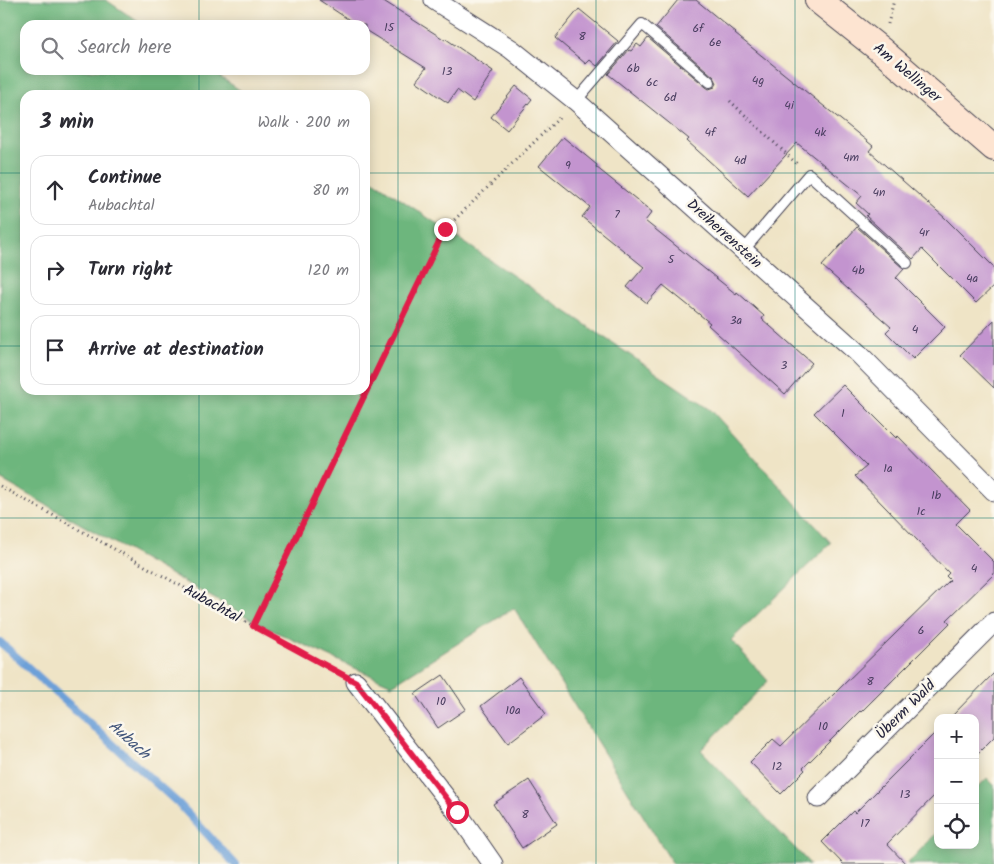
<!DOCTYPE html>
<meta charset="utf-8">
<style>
body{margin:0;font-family:Kalam,sans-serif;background:#f7f7f7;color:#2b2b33}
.controls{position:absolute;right:15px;bottom:15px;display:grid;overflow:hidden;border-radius:10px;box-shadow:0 2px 12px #0003}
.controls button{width:45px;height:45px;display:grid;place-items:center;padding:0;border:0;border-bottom:1px solid #e1e1e2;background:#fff;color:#2b2b33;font:25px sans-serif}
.stop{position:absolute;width:15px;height:15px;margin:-11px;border:4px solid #e11d48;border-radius:50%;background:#fff}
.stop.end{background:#e11d48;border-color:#fff;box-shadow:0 1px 5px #0008}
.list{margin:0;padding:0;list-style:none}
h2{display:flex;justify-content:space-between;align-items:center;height:65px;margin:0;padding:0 20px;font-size:21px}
h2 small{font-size:16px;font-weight:400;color:#7c7c81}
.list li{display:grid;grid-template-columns:32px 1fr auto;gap:15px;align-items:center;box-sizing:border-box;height:70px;margin:0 10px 10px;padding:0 10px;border:1px solid #e1e1e2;border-radius:15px}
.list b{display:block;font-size:19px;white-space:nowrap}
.list p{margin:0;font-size:16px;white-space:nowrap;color:#7c7c81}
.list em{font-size:16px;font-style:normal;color:#7c7c81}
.icon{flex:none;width:28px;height:28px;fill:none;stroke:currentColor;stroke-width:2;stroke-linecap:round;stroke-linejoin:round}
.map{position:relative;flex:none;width:994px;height:864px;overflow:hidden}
.search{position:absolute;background:#fff;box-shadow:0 2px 12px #0003;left:20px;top:20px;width:350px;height:55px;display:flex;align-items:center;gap:12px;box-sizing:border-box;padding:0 18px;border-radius:15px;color:#7c7c81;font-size:19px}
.panel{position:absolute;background:#fff;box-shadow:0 2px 12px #0003;left:20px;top:90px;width:350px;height:305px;border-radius:15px}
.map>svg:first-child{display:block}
.forest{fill:#6db67d;stroke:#486c5c}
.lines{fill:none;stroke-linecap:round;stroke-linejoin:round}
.stream{stroke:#6da0d8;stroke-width:8}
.building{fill:#c394cf}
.service-casing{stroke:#413f50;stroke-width:12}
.minor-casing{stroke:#413f50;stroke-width:21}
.secondary-casing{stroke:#413f50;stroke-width:28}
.path{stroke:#413f50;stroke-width:3;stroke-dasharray:1 4;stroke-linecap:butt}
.service{stroke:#fff;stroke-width:10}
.minor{stroke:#fff;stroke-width:19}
.secondary{stroke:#fde4d1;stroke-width:26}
.route{stroke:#e11d48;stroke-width:6}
.grid{fill:none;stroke:#0f766e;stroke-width:1;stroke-opacity:0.55}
.labels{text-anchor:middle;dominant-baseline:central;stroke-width:5;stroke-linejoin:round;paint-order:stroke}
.number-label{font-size:12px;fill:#4a3e60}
.street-label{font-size:15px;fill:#22223b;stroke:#fbf7ec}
.water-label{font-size:16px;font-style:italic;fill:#40547a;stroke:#fbf7ec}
</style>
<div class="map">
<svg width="994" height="864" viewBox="0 0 994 864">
<rect width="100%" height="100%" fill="#fbf7ec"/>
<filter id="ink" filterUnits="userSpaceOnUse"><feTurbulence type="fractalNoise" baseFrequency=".02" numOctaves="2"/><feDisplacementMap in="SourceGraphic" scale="10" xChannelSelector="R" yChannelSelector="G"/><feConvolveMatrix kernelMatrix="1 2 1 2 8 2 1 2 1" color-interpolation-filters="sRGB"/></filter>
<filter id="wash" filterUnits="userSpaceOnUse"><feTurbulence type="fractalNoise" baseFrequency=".0096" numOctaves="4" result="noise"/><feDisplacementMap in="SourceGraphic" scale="20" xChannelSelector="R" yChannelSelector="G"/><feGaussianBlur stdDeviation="1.12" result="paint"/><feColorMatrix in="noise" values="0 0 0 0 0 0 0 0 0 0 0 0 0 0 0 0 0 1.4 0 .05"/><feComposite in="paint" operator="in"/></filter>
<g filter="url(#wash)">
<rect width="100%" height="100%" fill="#efe4c6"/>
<g class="forest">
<polygon points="0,0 106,0 143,25 25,25 25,70 210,70 247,95 25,95 25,390 365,390 365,175 711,410 831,543 731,640 768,681 701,750 810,864 673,864 514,608 392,685 265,627 0,479"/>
<polygon points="987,778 994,785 994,864 907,864 938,831 938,845 975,845 975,790"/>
</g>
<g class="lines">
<polyline class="stream" points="0,642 180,805 235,864"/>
</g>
<g id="blocks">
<g class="building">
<polygon points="319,0 382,0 445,40 446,39 493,71 473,102 457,90 448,103 416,81 426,68 365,30 365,25 357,25"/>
<polygon points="678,0 696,0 736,33 735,34 873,146 869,151 945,218 994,267 994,286 976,303 922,249 913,259 866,216 868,214 856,203 862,196 797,143 748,196 687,141 689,139 608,74 629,50 631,51 637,44 641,47 648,38 706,87 709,89 715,87 717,83 714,77 656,27"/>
<polygon points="579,9 618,41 597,66 590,60 586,64 555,38"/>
<polygon points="516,86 532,99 507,130 491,117"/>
<polygon points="563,137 597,165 596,167 652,212 645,221 736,294 737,292 764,316 762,319 812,363 785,394 708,325 710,323 663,285 647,303 627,287 644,267 582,217 590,207 539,166"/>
<polygon points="857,227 904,269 896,278 945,327 913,359 886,332 891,327 822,266"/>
<polygon points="994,320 994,388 960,355"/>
<polygon points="843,385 896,438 898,436 970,510 956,524 994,562 994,574 947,620 950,623 861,712 860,711 803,768 805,770 781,794 750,762 773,739 781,746 950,580 946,576 949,573 855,476 867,466 814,413"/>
<polygon points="994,673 994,737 975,756 975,718 950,718"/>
<polygon points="443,675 466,709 438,728 415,694"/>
<polygon points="519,677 546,714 508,743 481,706"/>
<polygon points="938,730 938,792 887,844 906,864 843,864 822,842 853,811 855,813"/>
<polygon points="529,780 557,824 522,848 493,804"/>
</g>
</g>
</g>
<g filter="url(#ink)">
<use href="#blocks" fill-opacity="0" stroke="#413f50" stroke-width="1"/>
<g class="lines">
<defs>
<g id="service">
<polyline points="576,101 642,24 710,82"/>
<polyline points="743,251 809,174 907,263"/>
</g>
<g id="minor">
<polyline points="434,0 511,49 576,101 859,354 994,491"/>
<polyline points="356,682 457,812 493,864"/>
<polyline points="818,798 994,622"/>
</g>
<polyline id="secondary" points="818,0 882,51 994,148"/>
</defs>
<use href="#service" class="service-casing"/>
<use href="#minor" class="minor-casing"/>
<use href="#secondary" class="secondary-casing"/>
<g class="path">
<polyline points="888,24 894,0"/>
<polyline points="730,101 797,164"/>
<polyline points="0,486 337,672"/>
<polyline points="253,627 445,229 561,116"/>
</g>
<use href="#service" class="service"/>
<use href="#minor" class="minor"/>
<use href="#secondary" class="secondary"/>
</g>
</g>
<g class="lines" filter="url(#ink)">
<polyline class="route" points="445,229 253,626 356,682 457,812"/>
</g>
<path class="grid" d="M199 0V25M398 0V864M596 0V864M795 0V864M199 70V95M0 173H25M365 173H994M0 346H25M365 346H994M199 390V864M0 518H994M0 691H994"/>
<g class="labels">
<g class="number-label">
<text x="389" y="27">15</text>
<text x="698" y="28">6f</text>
<text x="582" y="36">8</text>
<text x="715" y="42">6e</text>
<text x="633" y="68">6b</text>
<text x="447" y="71">13</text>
<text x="758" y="80">4g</text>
<text x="652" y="82">6c</text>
<text x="670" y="97">6d</text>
<text x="789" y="105">4i</text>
<text x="710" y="132">4f</text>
<text x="820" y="132">4k</text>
<text x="851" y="157">4m</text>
<text x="740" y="160">4d</text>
<text x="568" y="165">9</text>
<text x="879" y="192">4n</text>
<text x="617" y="214">7</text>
<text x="924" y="232">4r</text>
<text x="671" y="259">5</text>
<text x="858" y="270">4b</text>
<text x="972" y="278">4a</text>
<text x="736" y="320">3a</text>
<text x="915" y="329">4</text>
<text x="784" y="365">3</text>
<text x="843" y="413">1</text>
<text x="888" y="468">1a</text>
<text x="936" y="495">1b</text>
<text x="921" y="511">1c</text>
<text x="974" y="568">4</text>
<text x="921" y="630">6</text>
<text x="870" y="681">8</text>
<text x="441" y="701">10</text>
<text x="513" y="710">10a</text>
<text x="823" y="726">10</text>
<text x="777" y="766">12</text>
<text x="905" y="794">13</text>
<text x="525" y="814">8</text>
<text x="865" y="823">17</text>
</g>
<g class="street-label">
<text transform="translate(907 73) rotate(40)">Am Wellinger</text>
<text transform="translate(724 234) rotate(42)">Dreiherrenstein</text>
<text transform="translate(212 604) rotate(29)">Aubachtal</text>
<text transform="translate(906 710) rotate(-45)">Überm Wald</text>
</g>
<g class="water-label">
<text transform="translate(129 740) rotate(42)">Aubach</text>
</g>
</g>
</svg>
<div class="controls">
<button>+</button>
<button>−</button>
<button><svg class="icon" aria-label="locate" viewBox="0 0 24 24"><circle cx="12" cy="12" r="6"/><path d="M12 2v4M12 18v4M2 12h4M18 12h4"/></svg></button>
</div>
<div class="stop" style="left:457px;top:812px"></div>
<div class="stop end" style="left:445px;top:229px"></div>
<div class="search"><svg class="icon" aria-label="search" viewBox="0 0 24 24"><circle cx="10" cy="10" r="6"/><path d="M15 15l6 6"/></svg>Search here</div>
<section class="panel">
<h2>3 min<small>Walk · 200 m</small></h2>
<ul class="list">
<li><svg class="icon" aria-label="ahead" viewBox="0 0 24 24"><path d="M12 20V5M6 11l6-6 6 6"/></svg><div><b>Continue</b><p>Aubachtal</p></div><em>80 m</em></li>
<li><svg class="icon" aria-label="right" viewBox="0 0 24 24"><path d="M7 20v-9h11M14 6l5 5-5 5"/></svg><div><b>Turn right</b></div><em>120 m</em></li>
<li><svg class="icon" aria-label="arrive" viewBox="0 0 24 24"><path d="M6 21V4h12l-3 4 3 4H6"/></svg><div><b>Arrive at destination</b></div></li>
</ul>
</section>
</div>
